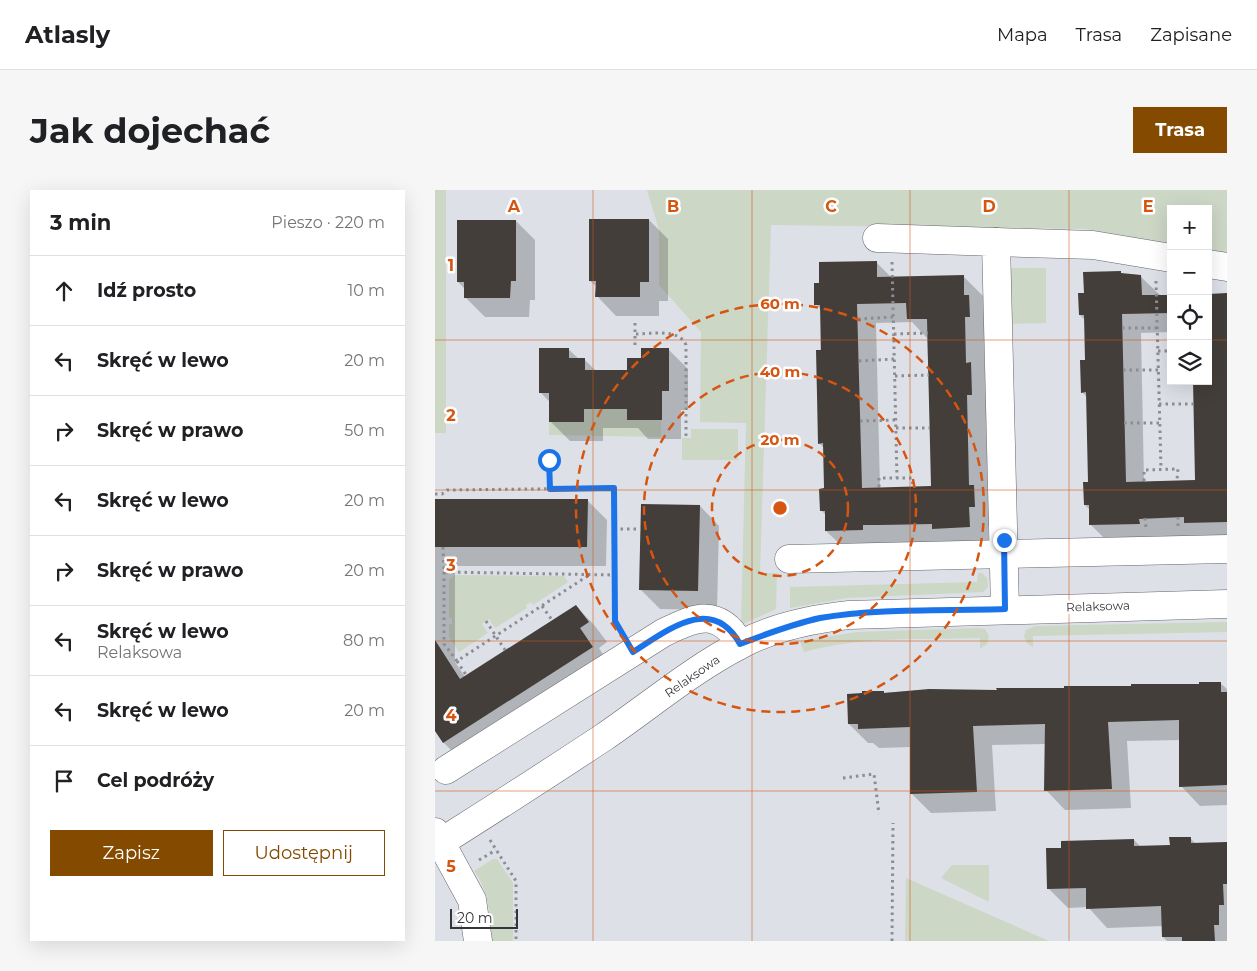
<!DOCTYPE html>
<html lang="pl">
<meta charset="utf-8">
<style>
body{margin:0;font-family:Montserrat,sans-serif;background:#f6f6f6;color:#202124}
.controls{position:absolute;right:15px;top:15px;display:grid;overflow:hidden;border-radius:0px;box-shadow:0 5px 20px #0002}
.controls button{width:45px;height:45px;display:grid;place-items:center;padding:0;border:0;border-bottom:1px solid #e0e0e0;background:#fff;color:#202124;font:25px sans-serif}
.scale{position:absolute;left:15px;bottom:12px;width:68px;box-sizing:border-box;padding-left:5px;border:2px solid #333437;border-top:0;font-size:14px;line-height:18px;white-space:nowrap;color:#333437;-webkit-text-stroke:4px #fff;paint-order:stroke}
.stop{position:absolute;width:15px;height:15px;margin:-11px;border:4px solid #1a73e8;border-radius:50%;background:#fff}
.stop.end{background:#1a73e8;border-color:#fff;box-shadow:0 1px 5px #0008}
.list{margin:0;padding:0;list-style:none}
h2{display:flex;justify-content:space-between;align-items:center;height:65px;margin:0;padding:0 20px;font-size:21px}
h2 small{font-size:16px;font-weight:400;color:#757577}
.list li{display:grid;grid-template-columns:32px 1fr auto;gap:15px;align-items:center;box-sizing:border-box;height:70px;padding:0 20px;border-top:1px solid #e0e0e0}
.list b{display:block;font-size:19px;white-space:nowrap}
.list p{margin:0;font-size:16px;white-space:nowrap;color:#757577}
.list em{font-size:16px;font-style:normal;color:#757577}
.actions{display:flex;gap:10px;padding:15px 20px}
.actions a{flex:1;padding:11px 0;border:1px solid #844a00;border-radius:0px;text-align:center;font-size:18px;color:#844a00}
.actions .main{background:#844a00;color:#fff}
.icon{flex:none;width:28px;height:28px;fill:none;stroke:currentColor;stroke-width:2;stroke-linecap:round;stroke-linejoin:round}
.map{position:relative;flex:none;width:792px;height:751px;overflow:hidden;border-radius:0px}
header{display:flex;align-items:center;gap:30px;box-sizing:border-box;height:70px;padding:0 25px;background:#fff;border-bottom:1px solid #e0e0e0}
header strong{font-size:24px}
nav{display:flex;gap:28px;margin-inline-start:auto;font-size:18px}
.intro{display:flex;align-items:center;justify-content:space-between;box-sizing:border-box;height:120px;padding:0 30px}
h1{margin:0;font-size:35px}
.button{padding:12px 22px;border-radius:0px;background:#844a00;color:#fff;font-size:18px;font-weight:700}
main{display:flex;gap:30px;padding:0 30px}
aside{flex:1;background:#fff;border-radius:0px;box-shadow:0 5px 20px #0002}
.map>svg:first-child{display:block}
.green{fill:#ccd7c6}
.shadow{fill:#0003;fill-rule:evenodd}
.building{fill:#433e3a;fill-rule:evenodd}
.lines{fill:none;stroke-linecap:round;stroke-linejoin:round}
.minor-casing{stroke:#62656a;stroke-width:29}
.path{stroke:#8b8d92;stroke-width:3;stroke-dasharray:2.5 4;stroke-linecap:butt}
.minor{stroke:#fff;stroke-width:28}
.route{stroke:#1a73e8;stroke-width:6}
.grid{fill:none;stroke:#d65510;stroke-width:1;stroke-opacity:0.55}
.ring{fill:none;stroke:#d65510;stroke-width:2.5;stroke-dasharray:9 6}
.labels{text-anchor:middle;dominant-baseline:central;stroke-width:5;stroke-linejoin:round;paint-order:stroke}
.street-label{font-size:12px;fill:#333437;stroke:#fff}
.grid-label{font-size:16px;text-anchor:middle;font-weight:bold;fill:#d65510;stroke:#fff;stroke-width:5;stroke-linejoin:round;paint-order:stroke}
.centre{fill:#d65510;stroke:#fff;stroke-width:2.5}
.ring-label{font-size:15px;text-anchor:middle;font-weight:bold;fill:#d65510;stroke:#fff;stroke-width:5;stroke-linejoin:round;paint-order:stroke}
</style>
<header>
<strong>Atlasly</strong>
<nav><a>Mapa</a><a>Trasa</a><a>Zapisane</a></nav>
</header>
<div class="intro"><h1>Jak dojechać</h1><a class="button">Trasa</a></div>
<main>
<aside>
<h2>3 min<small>Pieszo · 220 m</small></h2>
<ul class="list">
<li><svg class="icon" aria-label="ahead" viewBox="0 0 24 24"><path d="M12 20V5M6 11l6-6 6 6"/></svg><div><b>Idź prosto</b></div><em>10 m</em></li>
<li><svg class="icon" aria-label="left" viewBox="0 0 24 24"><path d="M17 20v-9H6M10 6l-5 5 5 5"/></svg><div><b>Skręć w lewo</b></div><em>20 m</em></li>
<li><svg class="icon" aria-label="right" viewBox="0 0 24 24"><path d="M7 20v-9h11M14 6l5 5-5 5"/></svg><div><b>Skręć w prawo</b></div><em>50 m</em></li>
<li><svg class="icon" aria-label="left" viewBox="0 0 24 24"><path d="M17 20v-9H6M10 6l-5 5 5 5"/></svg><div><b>Skręć w lewo</b></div><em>20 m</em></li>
<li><svg class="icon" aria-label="right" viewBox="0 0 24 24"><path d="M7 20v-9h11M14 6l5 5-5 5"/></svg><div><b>Skręć w prawo</b></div><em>20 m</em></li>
<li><svg class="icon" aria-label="left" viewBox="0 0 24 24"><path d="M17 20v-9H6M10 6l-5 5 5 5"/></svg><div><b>Skręć w lewo</b><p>Relaksowa</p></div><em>80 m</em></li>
<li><svg class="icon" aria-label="left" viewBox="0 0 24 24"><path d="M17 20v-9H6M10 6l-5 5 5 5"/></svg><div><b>Skręć w lewo</b></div><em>20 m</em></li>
<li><svg class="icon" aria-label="arrive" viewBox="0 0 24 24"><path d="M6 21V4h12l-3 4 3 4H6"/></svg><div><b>Cel podróży</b></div></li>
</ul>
<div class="actions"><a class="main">Zapisz</a><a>Udostępnij</a></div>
</aside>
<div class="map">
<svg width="792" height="751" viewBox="0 0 792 751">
<rect width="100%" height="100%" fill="#dde0e7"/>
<g class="green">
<rect x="0" y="0" width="11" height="243"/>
<polygon points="212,0 792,0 792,65 773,61 773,19 736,19 736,54 651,39 336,35 325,383 342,383 341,419 306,435 311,233 265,232 266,142 224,95 224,40"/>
<polygon points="571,78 611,78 611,133 571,134"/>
<polygon points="149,219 192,219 226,230 226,247 114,245 114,232 149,232"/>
<polygon points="256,239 303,239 303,270 247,270 247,248 256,248"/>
<polygon points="543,383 547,383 552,388 553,397 548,402 412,408 355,418 355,397 542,392"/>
<polygon points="19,385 129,386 133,392 98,415 96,412 91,415 92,418 60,438 54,429 47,434 53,443 24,462 14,447 14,434 17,434 17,428 14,428 14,390"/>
<polygon points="792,432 792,442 598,446 598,457 592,453 589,446 591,440 600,436"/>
<path d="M544 438 550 439 554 446 552 454 545 459V448C486 450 425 446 369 462L365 451 422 442Z"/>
<path d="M58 669H62L78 693V751H56C57 730 53 698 39 681Z"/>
<polygon points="517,675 554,675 554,712 506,688"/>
<polygon points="471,688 614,751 470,751"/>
</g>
<g class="shadow">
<polygon points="214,30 233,49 233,111 224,111 224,126 181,126 162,106 162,97 155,91"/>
<polygon points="81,31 100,50 100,110 95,110 94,127 50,127 30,107 30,99 23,92"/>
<path d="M441 72 457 88 528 86 548 106V120L553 126 554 146H549L550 188 555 193 556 224H551L553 311 558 316 559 336H553L554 356 411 360 391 341V325L386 320 390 300V259L384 253 386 120 381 114 385 94ZM477 132 492 148 498 297 445 298 441 133Z"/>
<polygon points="688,85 705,86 725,105 736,106 736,142 706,143 709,292 762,291 773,191 792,104 792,351 675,354 656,335 655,320 650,315 655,294 652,207 647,202 652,171 650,130 645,125 650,104"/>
<polygon points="133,159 144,169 149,169 162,182 194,182 208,170 234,160 253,179 253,220 246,220 246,249 213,249 203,238 168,238 168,251 135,251 116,232 115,212 106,203"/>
<polygon points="0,310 152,310 172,330 171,376 20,376 20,472 30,487 141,416 160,436 172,452 164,458 176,477 28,572 8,552 0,539"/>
<polygon points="265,316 284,336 282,420 225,419 206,400"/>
<polygon points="785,493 792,499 792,615 765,616 746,596 746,550 692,551 696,618 630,620 611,600 611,554 557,555 561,621 496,623 476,603 476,557 444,558 438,553 433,553 414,534 413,505 494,500 518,502 765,495"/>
<polygon points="755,648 761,654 792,653 792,751 732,751 728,747 728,736 672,738 653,717 633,718 613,698 699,650 706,657 736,657"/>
</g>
<g class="building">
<polygon points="154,29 214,29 214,92 205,92 205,107 160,107 161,91 154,91"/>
<polygon points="22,30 81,30 81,91 76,91 75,108 29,108 29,92 22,92"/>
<path d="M442 71V87L529 85V105H534L535 127H530L531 173 536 172 537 205H532L534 295H539L540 317H534L535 337 497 339V334L445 335H428V340L390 341V321H385L384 299 389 298 388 253 383 254 382 205 381 160H386L385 115H379V93H384V72ZM471 113 472 129H492L496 296 427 298 422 114Z"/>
<polygon points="686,81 686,83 706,85 707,105 736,105 736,123 687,124 691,292 760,290 758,191 773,191 773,104 792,103 792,332 749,333 749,327 704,329 705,334 654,335 654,315 649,315 648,292 653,292 651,202 646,203 645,170 650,170 649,125 644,125 643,103 649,103 648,82"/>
<polygon points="104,158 134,158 134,168 150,168 150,180 192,180 192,168 206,168 206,158 234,158 234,201 227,201 227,230 192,230 192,219 149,219 149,232 114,232 114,203 104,203"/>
<polygon points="0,309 153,309 152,357 0,357"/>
<polygon points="206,314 265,315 263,401 204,400"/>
<polygon points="141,415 154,432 145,438 158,457 8,553 0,541 0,450 25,489"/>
<polygon points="764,492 786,492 786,502 792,502 792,595 744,597 744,530 673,532 677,599 609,601 610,534 538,536 542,602 475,604 475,537 423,539 423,534 413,534 412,504 427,503 427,501 449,501 449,503 494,499 562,500 561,498 629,498 629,496 696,496 696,494 764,494"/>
<polygon points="734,647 756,647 756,653 792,652 792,694 788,694 789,715 784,715 784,735 779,735 780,751 747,751 747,747 727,747 726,716 651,719 651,698 612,699 611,658 626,658 626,651 699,649 699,656 735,655"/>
</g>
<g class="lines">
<defs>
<g id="minor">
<polyline points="442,48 561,52 570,419"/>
<polyline points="561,52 658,55 736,68"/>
<polyline points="773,74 792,77"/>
<polyline points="354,369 792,359"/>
<path d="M11 580 228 443C260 427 284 417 305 454"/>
<polyline points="0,642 37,710 43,751"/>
<path d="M0 656C57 620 113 584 169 547 213 517 258 479 305 455 338 437 377 429 414 425L792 414"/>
</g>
</defs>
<use href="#minor" class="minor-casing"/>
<g class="path">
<polyline points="457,72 462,288"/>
<polyline points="721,91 726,279"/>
<polyline points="423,129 458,127"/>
<polyline points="200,133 200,158"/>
<polyline points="687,138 722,138"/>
<path d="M201 144C216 144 244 138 251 155V248"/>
<polyline points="459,144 493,143"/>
<polyline points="723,161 736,161"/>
<polyline points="424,171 459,169"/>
<polyline points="688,180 723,180"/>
<polyline points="460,186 494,185"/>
<polyline points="724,214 759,214"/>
<polyline points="425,231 461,230"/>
<polyline points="689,233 725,233"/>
<polyline points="461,238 495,238"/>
<polyline points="114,270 115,299"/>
<polyline points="709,291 709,280 743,279 742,290"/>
<polyline points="444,297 444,288 477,288 478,296"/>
<polyline points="0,304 7,304 12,300 179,298 180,431 186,440"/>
<polyline points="743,327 743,337"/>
<polyline points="710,328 711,338"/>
<polyline points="179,339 206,339"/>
<polyline points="8,357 9,382 180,385"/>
<polyline points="9,382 9,454 22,471 154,385"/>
<polyline points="107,416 117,430"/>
<polyline points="51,431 70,460"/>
<polyline points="22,471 31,485"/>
<polyline points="408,588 439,584 444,624"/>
<polyline points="55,650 81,691 81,751"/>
<polyline points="44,670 61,660"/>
<polyline points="457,751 458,633"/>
</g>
<use href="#minor" class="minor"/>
</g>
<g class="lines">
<path class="route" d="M114 270 115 299 179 298 180 431 198 462C233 440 277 404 305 454 331 444 358 434 385 428 441 418 512 421 570 419L569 350"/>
</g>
<path class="grid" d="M158 0V751M317 0V751M475 0V751M634 0V751M0 150H736M773 150H792M0 300H792M0 451H792M0 601H792"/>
<g class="ring">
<circle cx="345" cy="318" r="68"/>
<circle cx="345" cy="318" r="136"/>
<circle cx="345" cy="318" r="204"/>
</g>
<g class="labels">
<g class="street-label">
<text transform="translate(663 416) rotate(-2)">Relaksowa</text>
<text transform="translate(257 486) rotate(-35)">Relaksowa</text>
</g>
</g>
<g class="grid-label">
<text x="79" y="22">A</text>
<text x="238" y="22">B</text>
<text x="396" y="22">C</text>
<text x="554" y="22">D</text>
<text x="713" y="22">E</text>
<text x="16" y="81">1</text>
<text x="16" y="231">2</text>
<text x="16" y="381">3</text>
<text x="16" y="531">4</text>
<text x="16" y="682">5</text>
</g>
<circle cx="345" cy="318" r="8" class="centre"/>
<g class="ring-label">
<text x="345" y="119">60 m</text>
<text x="345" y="187">40 m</text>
<text x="345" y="255">20 m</text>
</g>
</svg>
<div class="controls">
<button>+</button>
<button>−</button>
<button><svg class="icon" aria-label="locate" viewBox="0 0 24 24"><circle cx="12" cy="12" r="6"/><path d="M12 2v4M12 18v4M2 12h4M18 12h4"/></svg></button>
<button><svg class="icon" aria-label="layers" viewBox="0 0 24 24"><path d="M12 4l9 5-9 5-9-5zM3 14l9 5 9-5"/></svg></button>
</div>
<div class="scale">20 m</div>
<div class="stop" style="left:114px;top:270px"></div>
<div class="stop end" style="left:569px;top:350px"></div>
</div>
</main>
